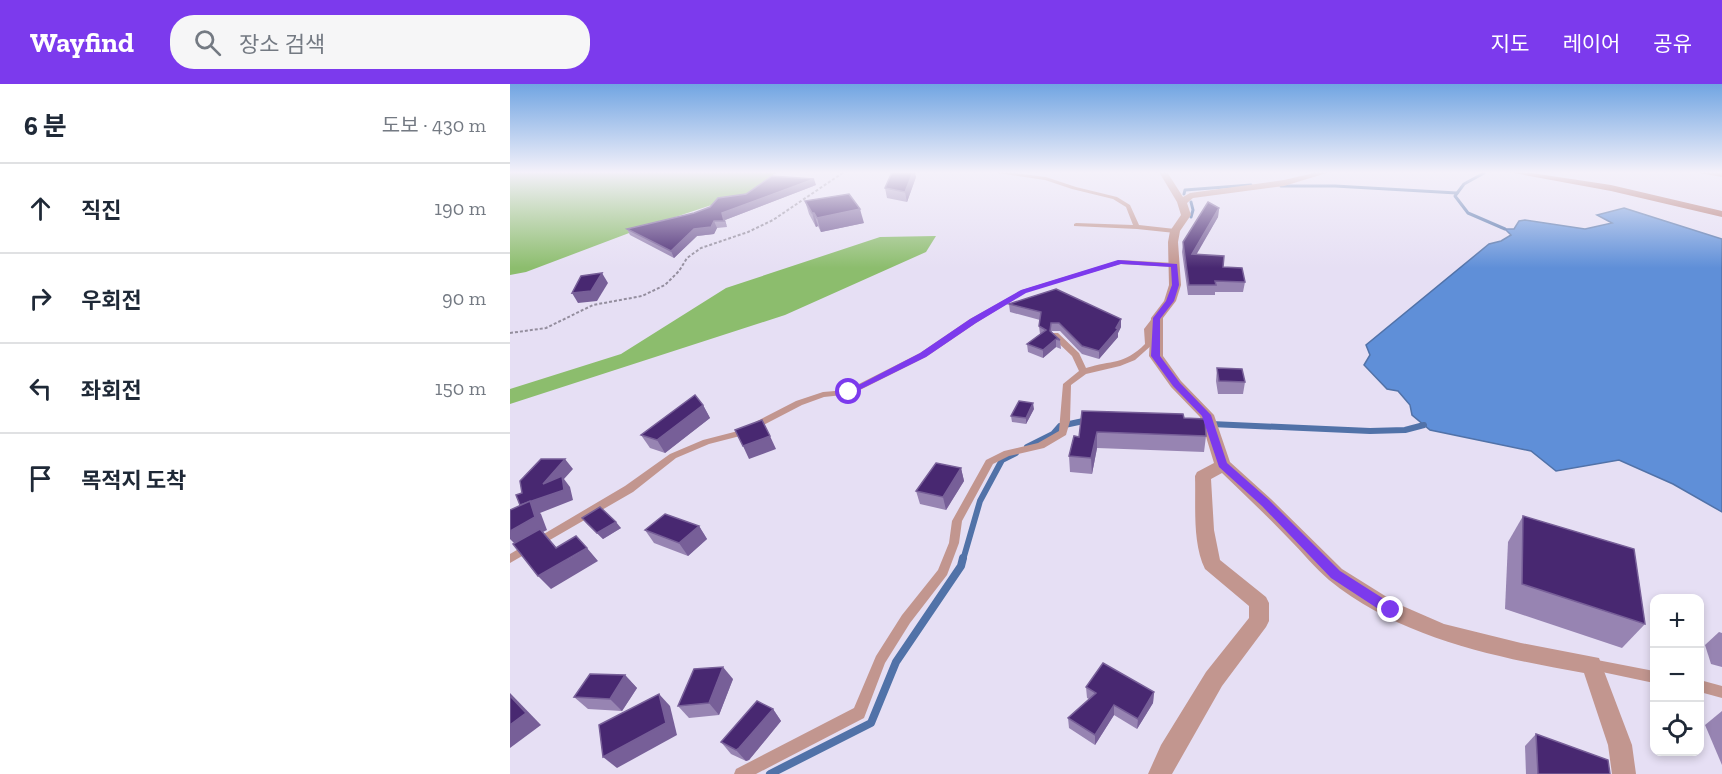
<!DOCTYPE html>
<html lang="ko">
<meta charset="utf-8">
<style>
body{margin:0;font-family:"Zilla Slab","Noto Sans KR",serif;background:#f6f6f7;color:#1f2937}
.controls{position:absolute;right:18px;bottom:18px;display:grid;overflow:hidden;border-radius:12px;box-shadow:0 3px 9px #0003}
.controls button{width:54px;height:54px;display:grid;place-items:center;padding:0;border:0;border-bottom:2px solid #e0e1e3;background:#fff;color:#1f2937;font:30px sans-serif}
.stop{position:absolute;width:18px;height:18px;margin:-14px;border:4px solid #7c3aed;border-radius:50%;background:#fff}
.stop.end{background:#7c3aed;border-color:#fff;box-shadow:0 2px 6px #0008}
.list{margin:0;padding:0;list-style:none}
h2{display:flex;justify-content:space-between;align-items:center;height:78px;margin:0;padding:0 24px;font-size:26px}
h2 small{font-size:20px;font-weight:400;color:#747a83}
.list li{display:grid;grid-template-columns:39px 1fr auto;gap:18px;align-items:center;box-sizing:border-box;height:90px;padding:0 24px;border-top:2px solid #e0e1e3}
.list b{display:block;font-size:22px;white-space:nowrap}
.list em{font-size:20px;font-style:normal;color:#747a83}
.icon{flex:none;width:33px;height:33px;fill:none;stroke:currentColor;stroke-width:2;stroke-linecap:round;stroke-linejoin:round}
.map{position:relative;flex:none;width:1212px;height:690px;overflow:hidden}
header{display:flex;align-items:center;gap:36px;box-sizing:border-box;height:84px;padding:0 30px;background:#7c3aed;color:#fff}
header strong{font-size:28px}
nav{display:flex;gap:33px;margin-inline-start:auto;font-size:21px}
.search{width:420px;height:54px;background:#f6f6f7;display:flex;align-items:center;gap:15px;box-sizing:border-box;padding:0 21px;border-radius:24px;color:#747a83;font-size:22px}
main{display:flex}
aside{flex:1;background:#fff}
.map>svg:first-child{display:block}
.forest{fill:#8cbd6d}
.water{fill:#5f8fd8;stroke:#5172a8;stroke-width:1.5}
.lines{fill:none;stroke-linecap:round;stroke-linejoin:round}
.stream-far2{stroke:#5172a8;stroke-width:3}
.stream-far1{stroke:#5172a8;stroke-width:6}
.stream{stroke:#5172a8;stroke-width:8}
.path{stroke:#948e9e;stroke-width:2;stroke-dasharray:3 2;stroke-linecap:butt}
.lane{fill:#c2968f;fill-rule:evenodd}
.street{fill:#c2968f;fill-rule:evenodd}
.secondary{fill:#af7067;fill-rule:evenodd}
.wall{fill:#9784b2}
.shaded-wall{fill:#775f98}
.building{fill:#482871;stroke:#775f98;stroke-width:1.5}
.route{fill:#7c3aed}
</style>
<header>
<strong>Wayfind</strong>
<div class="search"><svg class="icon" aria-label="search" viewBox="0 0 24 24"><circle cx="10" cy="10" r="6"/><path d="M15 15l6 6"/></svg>장소 검색</div>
<nav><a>지도</a><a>레이어</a><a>공유</a></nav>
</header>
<main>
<aside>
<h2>6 분<small>도보 · 430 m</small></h2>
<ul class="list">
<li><svg class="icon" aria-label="ahead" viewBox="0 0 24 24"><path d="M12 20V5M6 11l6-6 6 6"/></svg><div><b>직진</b></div><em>190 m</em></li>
<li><svg class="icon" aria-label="right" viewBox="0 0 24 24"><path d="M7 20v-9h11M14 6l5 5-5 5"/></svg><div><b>우회전</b></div><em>90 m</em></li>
<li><svg class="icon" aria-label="left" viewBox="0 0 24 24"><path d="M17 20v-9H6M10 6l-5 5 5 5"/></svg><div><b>좌회전</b></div><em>150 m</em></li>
<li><svg class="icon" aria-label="arrive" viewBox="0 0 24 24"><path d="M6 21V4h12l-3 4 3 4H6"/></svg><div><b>목적지 도착</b></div></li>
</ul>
</aside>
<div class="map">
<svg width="1212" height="690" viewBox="0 0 1212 690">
<rect width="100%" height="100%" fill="#e6dff4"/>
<g class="forest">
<polygon points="0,88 267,88 238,109 135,143 16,188 0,191"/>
<polygon points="426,152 416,168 275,231 0,320 0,305 111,270 216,204 370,153"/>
</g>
<polygon class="water" points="1114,124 1212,155 1212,428 1163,400 1109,376 1046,387 1021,367 920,346 902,331 900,321 888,307 877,305 854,281 860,271 856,261 979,160 991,157 1001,151 995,145 1004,145 1009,137 1015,136 1075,145 1102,139 1087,131"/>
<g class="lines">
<g class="stream-far2">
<polyline points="974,89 954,100 945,112 958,129 995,145"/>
<polyline points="771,102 825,102 947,109"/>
<polyline points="674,110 675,106 741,101"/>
<polyline points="681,118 683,126 681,133"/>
</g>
<g class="stream-far1">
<polyline points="701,340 860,347 895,346 914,341"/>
<polyline points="517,363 543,350 550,342 578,336"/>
<polyline points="453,476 470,417 492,376 506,369"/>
</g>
<polyline class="stream" points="260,690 361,639 386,578 451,482 453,474"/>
<polyline class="path" points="0,249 36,244 83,221 132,212 155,201 169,187 177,174 191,164 238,148 263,136 334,88"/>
<g class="lane">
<polygon points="486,88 496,88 536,93 566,103 607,113 620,121 629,141 665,145 668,147 665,149 627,145 564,142 564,140 566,139 623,141 616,123 603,115 562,105 535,96 488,89"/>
<polygon points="1187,88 1212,89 1212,93 1189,89"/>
<polygon points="610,176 665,179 668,181 665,183 610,180 516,208 466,239 416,273 342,310 314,313 292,321 234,351 199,360 166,374 123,408 0,479 0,470 115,402 160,370 193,356 228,347 286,317 313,308 337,306 410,269 460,235 512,206"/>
<path d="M644 232H647L651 234 642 245 643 260 625 276 610 282 576 290 561 301 560 337 556 351 534 364 499 372 483 380 452 437 449 459 437 491 400 539 375 579 354 634 246 690H224L226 685 344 624 366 572 392 531 428 486 439 459 442 437 476 376 494 367 528 359 549 347 553 300 569 287 562 272 542 253V249H548L569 269 576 284C602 276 614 281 635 260L634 245Z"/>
<polygon points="1082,575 1144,587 1144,599 1078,585 1076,581 1078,577"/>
<polygon points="1190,596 1212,602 1212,614 1190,608"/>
</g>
<path class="street" d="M649 88H657L673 113 680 109 774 96 808 88H820L774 102 683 114 677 119 681 131 670 147 668 158 671 201 666 217 653 234V272L671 297 704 331 720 378 761 415 832 485 888 520 934 540 1011 559 1089 574 1122 661 1126 690H1102L1098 661 1074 589C985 573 892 555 819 496 805 484 793 469 780 456 758 433 735 411 712 389L701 395 704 446 710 476 756 513 759 519V537L756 543 712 602 662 690H638L651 661 696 588 739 534V522L695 485C682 458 686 421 685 392L687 388 704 379 690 333 661 303 639 272 641 234 654 217 659 201 658 158 660 147 671 131 667 118Z"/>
<polygon class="secondary" points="998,88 1015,88 1101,101 1212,127 1212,133 1101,107"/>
</g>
<g class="wall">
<polygon points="406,93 397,118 377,114 375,104"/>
<polygon points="306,101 215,136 217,143 207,144 204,150 187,152 164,174 120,151 117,145"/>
<polygon points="295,117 354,139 311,148 308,142 306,143 299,130"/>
<polygon points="709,124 708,133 686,170 713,183 735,198 733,208 705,208 705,211 678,211 672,168 673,158"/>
<polygon points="499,220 611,243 608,249 608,253 589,275 572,270 550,247 542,247 542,248 550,256 551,265 546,263 533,274 518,268 517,260 530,250 529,242 530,236 500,228"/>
<polygon points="707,284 735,298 733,310 708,310 706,297"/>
<polygon points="193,321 200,334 155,369 140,364 131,351"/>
<polygon points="524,325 516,340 502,338 501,332"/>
<polygon points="572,327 674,334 696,352 694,368 587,364 582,390 560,388 559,372 569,353"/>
<polygon points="451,384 454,397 436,426 410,420 406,407"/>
<polygon points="1013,432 1135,540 1112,564 995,525 998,458"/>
<polygon points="72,434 111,444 93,455 77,440"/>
<polygon points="189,442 197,455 178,472 144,459 135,446"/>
<polygon points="1209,548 1212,549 1212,583 1201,580 1195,561"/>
<polygon points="115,591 127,604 112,627 78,625 64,613"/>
<polygon points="223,595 209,631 179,634 168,622"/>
<polygon points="576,603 644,608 643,619 627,645 604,631 585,661 559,644 558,634 579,615 577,614"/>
<polygon points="263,625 271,637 239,676 236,677 221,670 211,658"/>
<polygon points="1212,627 1212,681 1195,641"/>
<polygon points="1026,650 1100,690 1016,690 1015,662"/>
</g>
<g class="shaded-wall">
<polygon points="403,88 405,88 406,93 397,118 395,108"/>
<polygon points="304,95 306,101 215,136 217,143 212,129"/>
<polygon points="709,124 708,133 681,180 682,170"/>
<polygon points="350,125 354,139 311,148 307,134"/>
<polygon points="302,129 304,129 308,142 306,143"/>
<polygon points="204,137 207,144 204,150 187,152 164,174 161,167 184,145"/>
<polygon points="92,189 98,199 87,217 68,219 62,209"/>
<polygon points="611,235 611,243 608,249 608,253 589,275 589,267 606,244"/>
<polygon points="546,255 546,263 533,274 533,266"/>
<polygon points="523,319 524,325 516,340 516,334"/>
<polygon points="193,321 200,334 155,369 147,356"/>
<polygon points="587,348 587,364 582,390 581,374"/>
<polygon points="260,352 266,365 239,375 233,362"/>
<polygon points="55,375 63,385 54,395 60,403 63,416 30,429 31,430 37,446 33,448 57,476 77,464 88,477 41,505 28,492 8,463 0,455 0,447 33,400"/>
<polygon points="451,384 454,397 436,426 433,413"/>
<polygon points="106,438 111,444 93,455 87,449"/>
<polygon points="189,442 197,455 178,472 169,459"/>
<polygon points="213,583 223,595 209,631 199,619"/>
<polygon points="115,591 127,604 112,627 100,615"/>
<polygon points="644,608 643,619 627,645 628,635"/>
<polygon points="0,609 31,641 0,664"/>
<polygon points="149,610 160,622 167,651 107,684 93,673"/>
<polygon points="604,621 604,631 585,661 585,651"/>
<polygon points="263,625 271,637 239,676 236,677 226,666"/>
</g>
<g class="building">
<polygon points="382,88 403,88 395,108 375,104"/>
<polygon points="262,92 304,95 212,129 214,137 204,137 201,143 184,145 161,167 117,145 184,129 200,123 208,114 236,110"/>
<polygon points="339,110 350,125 307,134 304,129 302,129 295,117"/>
<polygon points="698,118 709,124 682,170 714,172 713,183 732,184 735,198 705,197 706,201 679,201 673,158"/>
<polygon points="92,189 81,207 62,209 71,192"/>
<polygon points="546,205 611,235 606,244 608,245 589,267 572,262 549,239 541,239 540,247 550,256 546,255 533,266 517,260 536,246 529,242 531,228 499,220"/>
<polygon points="707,284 732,285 735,298 709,297"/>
<polygon points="185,311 193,321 147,356 131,351"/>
<polygon points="509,317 523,319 516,334 501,332"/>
<polygon points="572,327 673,330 674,334 695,335 696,352 587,348 581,374 559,372 564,352 569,353"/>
<polygon points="252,336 260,352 233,362 225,346"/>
<polygon points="31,375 55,375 33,400 52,392 54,406 10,421 6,411 12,409 10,397"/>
<polygon points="426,379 451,384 433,413 406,407"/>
<polygon points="20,417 25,433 0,447 0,426"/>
<polygon points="90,423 106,438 87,449 72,434"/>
<polygon points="155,430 189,442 169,459 135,446"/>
<polygon points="1013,432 1124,465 1135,540 1012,500"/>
<polygon points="30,445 46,464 66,452 77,464 28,492 3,460"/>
<polygon points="1190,559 1193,574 1190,573"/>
<polygon points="593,579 644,608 628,635 604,621 585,651 558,634 586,609 576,603"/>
<polygon points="213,583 199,619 168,622 184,585"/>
<polygon points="80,590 115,591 100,615 64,613"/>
<polygon points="149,610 156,639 93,673 89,641"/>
<polygon points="0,612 16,629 0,641"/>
<polygon points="247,617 263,625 229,664 226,666 211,658"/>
<polygon points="1026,650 1098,676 1100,690 1028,690"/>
</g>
<linearGradient id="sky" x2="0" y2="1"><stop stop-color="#71a5e2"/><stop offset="0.48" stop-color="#f4f1fa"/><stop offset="1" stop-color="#f4f1fa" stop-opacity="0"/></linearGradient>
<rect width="1212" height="184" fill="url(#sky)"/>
<polygon class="route" points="608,176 667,180 669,201 664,217 650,235 650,272 670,299 701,331 717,379 759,416 830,487 885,522 887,526 885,530 876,530 821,494 752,422 709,383 692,332 663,302 641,272 643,234 656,217 662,201 661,183 611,180 516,209 466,239 416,273 343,309 335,308 410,269 460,235 511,206"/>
</svg>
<div class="controls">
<button>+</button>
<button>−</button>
<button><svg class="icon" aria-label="locate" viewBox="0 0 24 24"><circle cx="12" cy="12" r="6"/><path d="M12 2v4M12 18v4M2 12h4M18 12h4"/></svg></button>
</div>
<div class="stop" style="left:339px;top:308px"></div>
<div class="stop end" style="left:881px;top:526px"></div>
</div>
</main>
